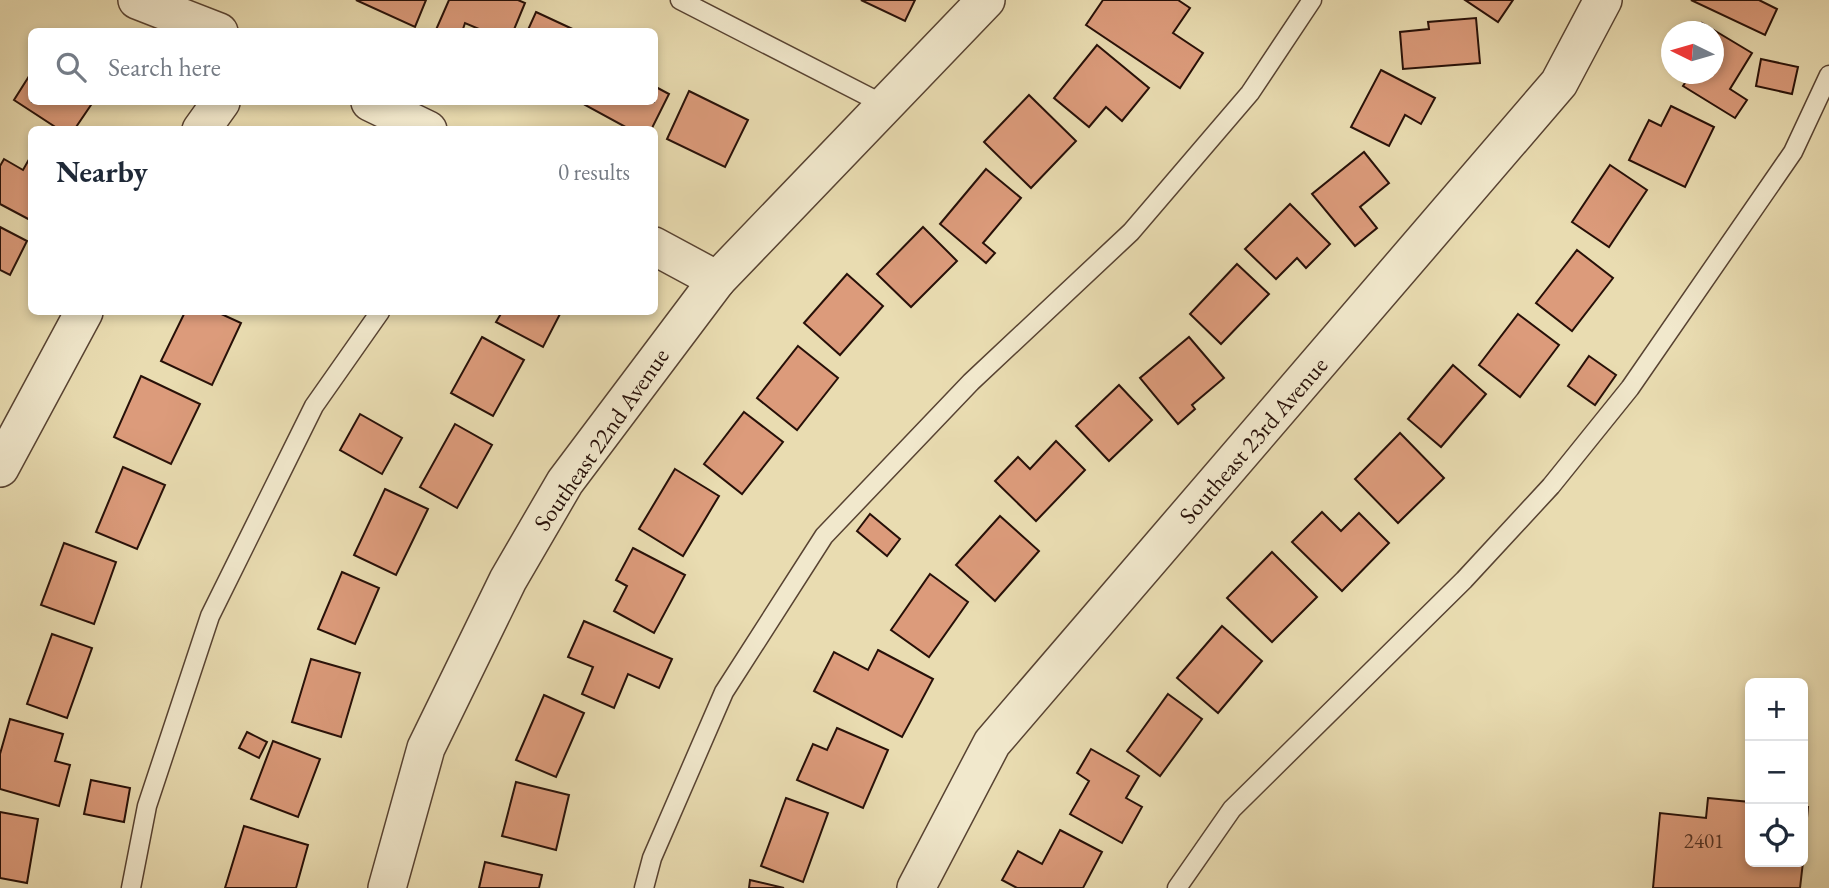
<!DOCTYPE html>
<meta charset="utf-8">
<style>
body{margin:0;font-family:"EB Garamond",serif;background:#f2f2f3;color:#1f2937}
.controls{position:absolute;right:21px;bottom:21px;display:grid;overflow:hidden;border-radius:10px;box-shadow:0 4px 10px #0003}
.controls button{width:63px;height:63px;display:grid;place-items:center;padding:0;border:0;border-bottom:2px solid #e0e1e3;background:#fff;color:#1f2937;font:35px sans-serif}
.compass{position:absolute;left:1661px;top:21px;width:63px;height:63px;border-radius:50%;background:#fff;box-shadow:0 4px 10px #0003;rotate:275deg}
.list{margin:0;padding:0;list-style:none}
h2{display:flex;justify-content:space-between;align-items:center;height:91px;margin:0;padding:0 28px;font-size:30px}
h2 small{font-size:23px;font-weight:400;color:#747a83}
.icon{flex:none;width:38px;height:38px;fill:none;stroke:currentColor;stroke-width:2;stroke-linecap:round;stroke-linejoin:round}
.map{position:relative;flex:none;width:1829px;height:888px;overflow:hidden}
.search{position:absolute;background:#fff;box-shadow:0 4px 10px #0003;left:28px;top:28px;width:630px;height:77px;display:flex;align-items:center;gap:18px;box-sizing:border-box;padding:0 24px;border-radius:10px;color:#747a83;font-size:26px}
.panel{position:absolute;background:#fff;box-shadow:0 4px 10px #0003;left:28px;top:126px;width:630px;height:189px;border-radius:10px}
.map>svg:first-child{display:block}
.building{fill:#dc9b7b;stroke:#271008;stroke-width:2}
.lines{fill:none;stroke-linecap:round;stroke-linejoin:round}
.lane-casing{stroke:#584332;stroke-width:21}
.street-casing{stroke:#584332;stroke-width:40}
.lane{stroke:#f1e8cc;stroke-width:18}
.street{stroke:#f1e8cc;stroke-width:37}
.labels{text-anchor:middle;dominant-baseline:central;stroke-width:5;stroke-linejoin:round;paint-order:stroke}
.number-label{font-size:21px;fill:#543325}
.street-label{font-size:24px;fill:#271008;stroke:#f1e8cc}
</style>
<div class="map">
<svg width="1829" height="888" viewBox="0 0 1829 888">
<rect width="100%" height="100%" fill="#e9dcb1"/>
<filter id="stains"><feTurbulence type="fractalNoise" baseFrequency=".00286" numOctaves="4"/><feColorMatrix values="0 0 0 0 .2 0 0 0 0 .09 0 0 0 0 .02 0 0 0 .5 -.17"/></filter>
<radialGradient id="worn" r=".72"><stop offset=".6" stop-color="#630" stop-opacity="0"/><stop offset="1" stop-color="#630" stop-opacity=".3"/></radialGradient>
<g class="building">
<polygon points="356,0 426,0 415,27"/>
<polygon points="449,0 518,0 525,3 513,32 486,32 465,23 462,32 435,32"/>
<polygon points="861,0 915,0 905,21"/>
<polygon points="1103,0 1178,0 1190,8 1173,33 1203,53 1180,88 1086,25"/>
<polygon points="1465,0 1513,0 1498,22"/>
<polygon points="1691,0 1759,0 1777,9 1765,35"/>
<polygon points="536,12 579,32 527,32"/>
<polygon points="1476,18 1480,63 1403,69 1400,32 1429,29 1428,22"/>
<polygon points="1702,23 1752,53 1730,89 1747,100 1735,118 1683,86 1691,74 1714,74 1714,32 1697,32"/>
<polygon points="1097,45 1149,88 1122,121 1106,107 1089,127 1054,98"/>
<polygon points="1761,59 1798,67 1792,94 1756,86"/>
<polygon points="1381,70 1435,98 1421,124 1405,115 1389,146 1351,127"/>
<polygon points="31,73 32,102 93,102 74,130 60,130 14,100"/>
<polygon points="654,86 669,94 651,130 631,130 585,105 587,102 654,102"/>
<polygon points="689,91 748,120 725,167 667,139"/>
<polygon points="1029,95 1076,141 1031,188 984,142"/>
<polygon points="1671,106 1714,127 1685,187 1629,160 1649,120 1661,126"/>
<polygon points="1364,152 1389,183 1360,207 1377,228 1355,246 1312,194"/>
<polygon points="32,154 32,221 0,204 0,166 4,159 23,170"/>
<polygon points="1610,165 1647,190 1609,247 1572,222"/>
<polygon points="986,169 1021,198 983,243 995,253 986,263 940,224"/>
<polygon points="1290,204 1330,244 1306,268 1297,258 1276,279 1245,249"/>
<polygon points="0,227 27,241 10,275 0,270"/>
<polygon points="923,227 957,261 911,307 877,274"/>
<polygon points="1577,250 1613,278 1572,331 1536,303"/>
<polygon points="1237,264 1269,294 1221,344 1190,314"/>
<polygon points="847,274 883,306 840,355 804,323"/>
<polygon points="185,312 217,312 241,323 212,385 161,361"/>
<polygon points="502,312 561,312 543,347 496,322"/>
<polygon points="1518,314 1559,345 1520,397 1479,365"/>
<polygon points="482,337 524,360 493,416 451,393"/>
<polygon points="1189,337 1224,378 1192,405 1195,409 1178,424 1140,378"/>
<polygon points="798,346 838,378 797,430 757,398"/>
<polygon points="1589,356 1616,375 1595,405 1568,386"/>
<polygon points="1453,365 1486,394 1441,447 1408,419"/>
<polygon points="141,376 200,404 171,464 114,437"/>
<polygon points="1119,385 1152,420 1109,461 1076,426"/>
<polygon points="744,412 783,442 742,494 704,464"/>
<polygon points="360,414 402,438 382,474 340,450"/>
<polygon points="455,424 492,445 457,508 420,487"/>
<polygon points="1400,433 1444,478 1398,523 1355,479"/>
<polygon points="1056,441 1085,470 1036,521 995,481 1018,457 1030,469"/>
<polygon points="123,467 165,485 137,549 96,532"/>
<polygon points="675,469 719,496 683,556 639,529"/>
<polygon points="385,489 428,509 396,575 354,555"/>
<polygon points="1322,512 1341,531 1359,513 1389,543 1342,591 1292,542"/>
<polygon points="870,514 900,539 887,556 857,531"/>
<polygon points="1000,516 1039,551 995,601 956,565"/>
<polygon points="64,543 116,562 94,624 41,605"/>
<polygon points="633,548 685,575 654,633 614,611 627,586 616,580"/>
<polygon points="1272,552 1317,597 1272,642 1227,598"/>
<polygon points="342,572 379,588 355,644 318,629"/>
<polygon points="930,574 968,602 929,657 891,630"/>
<polygon points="584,621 672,659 659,688 628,674 614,708 582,694 593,667 568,657"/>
<polygon points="1222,626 1262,661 1218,713 1177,678"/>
<polygon points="52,634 92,648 67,718 27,704"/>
<polygon points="878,650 933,679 902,737 814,691 834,652 868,670"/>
<polygon points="311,659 360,673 341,737 292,722"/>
<polygon points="1168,694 1202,719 1160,776 1127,751"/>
<polygon points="544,695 584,713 556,777 516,760"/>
<polygon points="10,719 63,734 55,761 70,765 59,806 0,789 0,754"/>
<polygon points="837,728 888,750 863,808 797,780 813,744 827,750"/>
<polygon points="247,732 267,742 259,758 239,748"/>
<polygon points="273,741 320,759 298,817 251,799"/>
<polygon points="1091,749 1139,776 1126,798 1142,807 1122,843 1070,814 1089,781 1077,773"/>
<polygon points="91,780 130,788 124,822 84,814"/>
<polygon points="516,782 569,795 556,850 502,836"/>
<polygon points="786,798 828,813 803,882 761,866"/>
<polygon points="1708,798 1750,802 1750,862 1803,862 1800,888 1653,888 1660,813 1706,818"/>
<polygon points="1803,807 1808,807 1803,861"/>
<polygon points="0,812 38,819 27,883 0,878"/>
<polygon points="244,826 308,845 296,888 225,888"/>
<polygon points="1060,830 1102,852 1083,888 1017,888 1002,880 1018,851 1042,864"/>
<polygon points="485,862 542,875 539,888 479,888"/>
<polygon points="750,880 784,888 749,888"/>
</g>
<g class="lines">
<defs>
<g id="lane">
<polyline points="680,0 885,105"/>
<polyline points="131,888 147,806 210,616 314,406 380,312"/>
<polyline points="644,888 652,858 724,692 824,536 971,382 1131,232 1250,93 1312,0"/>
<polyline points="1177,888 1232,809 1464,580 1551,486 1630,388 1793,152 1829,75"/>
</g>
<g id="street">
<polyline points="137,0 219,32"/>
<polyline points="370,102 428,130"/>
<polyline points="201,130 221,102"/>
<polyline points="654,246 717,280"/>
<polyline points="0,468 84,312"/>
<polyline points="387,888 426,748 508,580 565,482 717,280 986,0"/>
<polyline points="916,888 992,743 1559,83 1603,0"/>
</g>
</defs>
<use href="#lane" class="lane-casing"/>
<use href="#street" class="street-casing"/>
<use href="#lane" class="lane"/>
<use href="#street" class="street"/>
</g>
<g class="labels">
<g class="number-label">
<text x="1704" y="840">2401</text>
</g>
<g class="street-label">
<text transform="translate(601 439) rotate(-55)">Southeast 22nd Avenue</text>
<text transform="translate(1253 440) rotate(-49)">Southeast 23rd Avenue</text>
</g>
</g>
<rect width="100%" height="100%" filter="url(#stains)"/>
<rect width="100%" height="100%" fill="url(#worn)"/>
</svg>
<div class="controls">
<button>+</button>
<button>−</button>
<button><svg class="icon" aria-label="locate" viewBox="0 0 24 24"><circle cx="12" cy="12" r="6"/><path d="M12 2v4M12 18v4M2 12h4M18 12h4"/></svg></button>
</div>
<svg class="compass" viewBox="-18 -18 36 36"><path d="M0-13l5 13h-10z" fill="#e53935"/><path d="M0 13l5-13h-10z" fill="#747a83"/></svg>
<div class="search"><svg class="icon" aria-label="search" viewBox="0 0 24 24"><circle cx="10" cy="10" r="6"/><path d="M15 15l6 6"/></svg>Search here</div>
<section class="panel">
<h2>Nearby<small>0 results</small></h2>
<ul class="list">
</ul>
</section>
</div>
